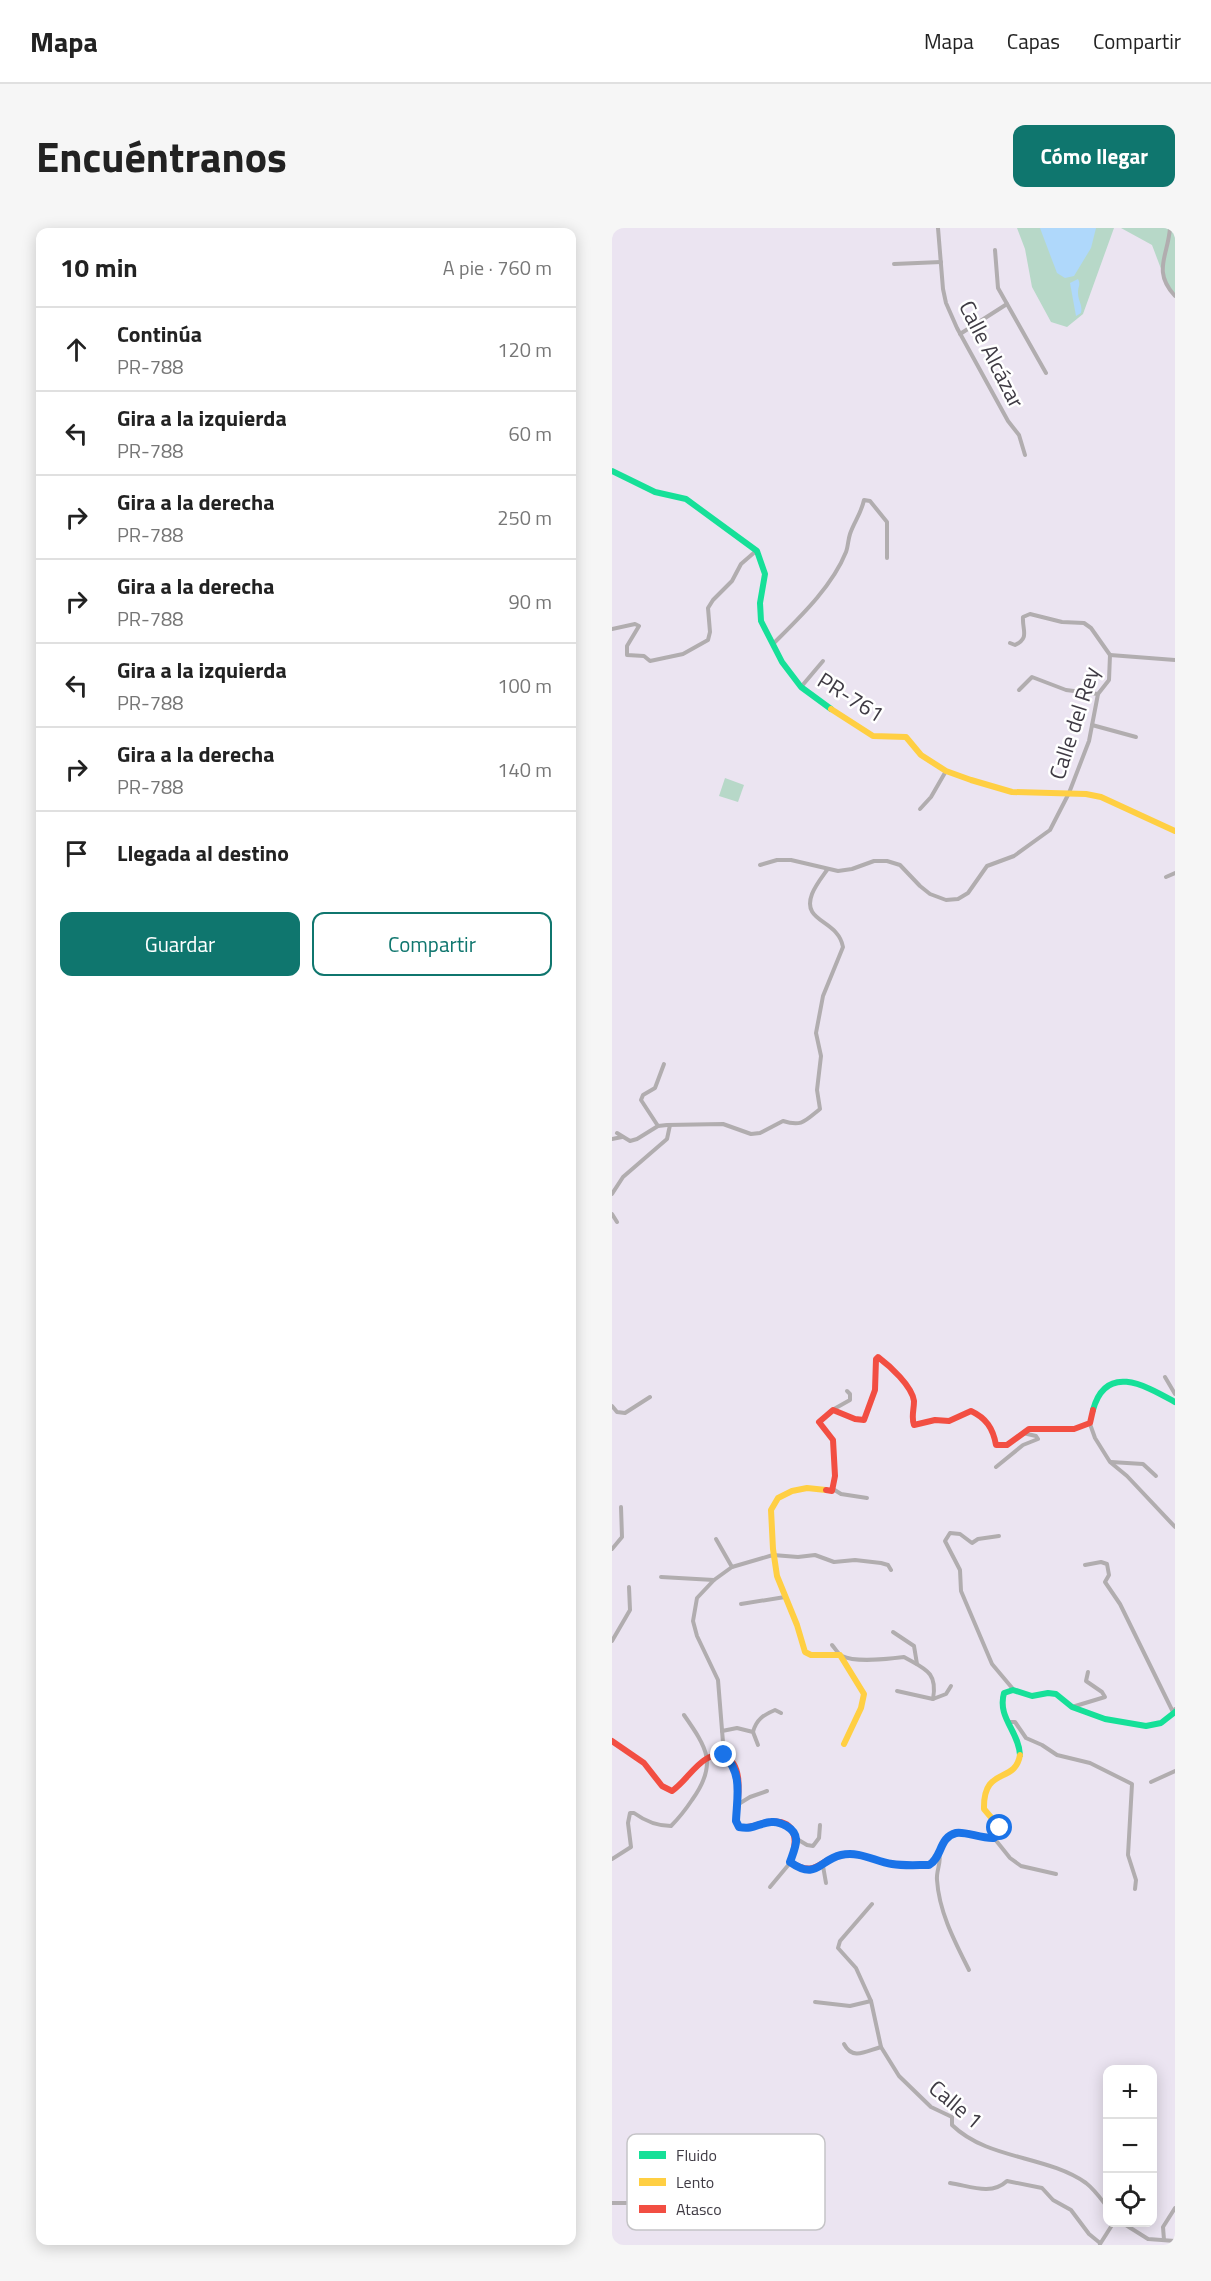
<!DOCTYPE html>
<html lang="es">
<meta charset="utf-8">
<style>
body{margin:0;font-family:"Titillium Web",sans-serif;background:#f6f6f6;color:#222}
.controls{position:absolute;right:18px;bottom:18px;display:grid;overflow:hidden;border-radius:12px;box-shadow:0 3px 15px #0003}
.controls button{width:54px;height:54px;display:grid;place-items:center;padding:0;border:0;border-bottom:2px solid #e0e0e0;background:#fff;color:#222;font:30px sans-serif}
.stop{position:absolute;width:18px;height:18px;margin:-14px;border:4px solid #1a73e8;border-radius:50%;background:#fff}
.stop.end{background:#1a73e8;border-color:#fff;box-shadow:0 2px 6px #0008}
.list{margin:0;padding:0;list-style:none}
h2{display:flex;justify-content:space-between;align-items:center;height:78px;margin:0;padding:0 24px;font-size:26px}
h2 small{font-size:20px;font-weight:400;color:#767676}
.list li{display:grid;grid-template-columns:39px 1fr auto;gap:18px;align-items:center;box-sizing:border-box;height:84px;padding:0 24px;border-top:2px solid #e0e0e0}
.list b{display:block;font-size:22px;white-space:nowrap}
.list p{margin:0;font-size:20px;white-space:nowrap;color:#767676}
.list em{font-size:20px;font-style:normal;color:#767676}
.actions{display:flex;gap:12px;padding:18px 24px}
.actions a{flex:1;padding:14px 0;border:2px solid #0f766e;border-radius:12px;text-align:center;font-size:21px;color:#0f766e}
.actions .main{background:#0f766e;color:#fff}
.icon{flex:none;width:33px;height:33px;fill:none;stroke:currentColor;stroke-width:2;stroke-linecap:round;stroke-linejoin:round}
.map{position:relative;flex:none;width:563px;height:2017px;overflow:hidden;border-radius:12px}
header{display:flex;align-items:center;gap:36px;box-sizing:border-box;height:84px;padding:0 30px;background:#fff;border-bottom:2px solid #e0e0e0}
header strong{font-size:28px}
nav{display:flex;gap:33px;margin-inline-start:auto;font-size:21px}
.intro{display:flex;align-items:center;justify-content:space-between;box-sizing:border-box;height:144px;padding:0 36px}
h1{margin:0;font-size:42px}
.button{padding:15px 27px;border-radius:12px;background:#0f766e;color:#fff;font-size:21px;font-weight:700}
main{display:flex;gap:36px;padding:0 36px}
aside{flex:1;background:#fff;border-radius:12px;box-shadow:0 3px 15px #0003}
.map>svg:first-child{display:block}
.green{fill:#b7d8c8}
.water{fill:#afd8fb}
.lines{fill:none;stroke-linecap:round;stroke-linejoin:round}
.street{stroke:#b1adaf;stroke-width:4}
.fast{stroke:#16e098;stroke-width:6}
.slow{stroke:#ffcf43;stroke-width:6}
.jam{stroke:#f24e42;stroke-width:6}
.route{stroke:#1a73e8;stroke-width:8}
.labels{text-anchor:middle;dominant-baseline:central;stroke-width:5;stroke-linejoin:round;paint-order:stroke}
.street-label{font-size:22px;fill:#3f3b44;stroke:#fff}
.key{fill:#fff;stroke:#c5c4c7;stroke-width:1.5}
.key-label{font-size:16px;fill:#3f3b44}
</style>
<header>
<strong>Mapa</strong>
<nav><a>Mapa</a><a>Capas</a><a>Compartir</a></nav>
</header>
<div class="intro"><h1>Encuéntranos</h1><a class="button">Cómo llegar</a></div>
<main>
<aside>
<h2>10 min<small>A pie · 760 m</small></h2>
<ul class="list">
<li><svg class="icon" aria-label="ahead" viewBox="0 0 24 24"><path d="M12 20V5M6 11l6-6 6 6"/></svg><div><b>Continúa</b><p>PR-788</p></div><em>120 m</em></li>
<li><svg class="icon" aria-label="left" viewBox="0 0 24 24"><path d="M17 20v-9H6M10 6l-5 5 5 5"/></svg><div><b>Gira a la izquierda</b><p>PR-788</p></div><em>60 m</em></li>
<li><svg class="icon" aria-label="right" viewBox="0 0 24 24"><path d="M7 20v-9h11M14 6l5 5-5 5"/></svg><div><b>Gira a la derecha</b><p>PR-788</p></div><em>250 m</em></li>
<li><svg class="icon" aria-label="right" viewBox="0 0 24 24"><path d="M7 20v-9h11M14 6l5 5-5 5"/></svg><div><b>Gira a la derecha</b><p>PR-788</p></div><em>90 m</em></li>
<li><svg class="icon" aria-label="left" viewBox="0 0 24 24"><path d="M17 20v-9H6M10 6l-5 5 5 5"/></svg><div><b>Gira a la izquierda</b><p>PR-788</p></div><em>100 m</em></li>
<li><svg class="icon" aria-label="right" viewBox="0 0 24 24"><path d="M7 20v-9h11M14 6l5 5-5 5"/></svg><div><b>Gira a la derecha</b><p>PR-788</p></div><em>140 m</em></li>
<li><svg class="icon" aria-label="arrive" viewBox="0 0 24 24"><path d="M6 21V4h12l-3 4 3 4H6"/></svg><div><b>Llegada al destino</b></div></li>
</ul>
<div class="actions"><a class="main">Guardar</a><a>Compartir</a></div>
</aside>
<div class="map">
<svg width="563" height="2017" viewBox="0 0 563 2017">
<rect width="100%" height="100%" fill="#ebe4f1"/>
<g class="green">
<polygon points="405,0 502,0 471,86 455,99 439,94 420,59 413,21"/>
<polygon points="509,0 563,0 563,66 554,54 540,17"/>
<polygon points="113,550 132,557 126,574 107,568"/>
</g>
<g class="water">
<polygon points="428,0 484,0 479,20 462,48 453,50 445,45"/>
<path d="M466 51C469 57 466 58 466 65 466 73 471 77 469 85L464 88 458 55Z"/>
</g>
<g class="lines">
<g class="street">
<polyline points="326,0 331,61 334,75 345,100 396,193 407,207 413,227"/>
<path d="M558 0C556 28 540 43 563 68"/>
<polyline points="383,22 386,60 434,145"/>
<polyline points="282,36 329,34"/>
<polyline points="348,106 395,76"/>
<polyline points="0,401 23,396 27,398 15,418 15,427 32,428 38,433 71,426 96,412 98,404 96,380 101,372 120,353 129,336 144,323"/>
<path d="M161 416C187 390 220 359 234 324 236 319 236 312 238 306 242 294 249 286 252 272L258 273 275 294V330"/>
<polyline points="498,427 563,432"/>
<polyline points="189,459 211,433"/>
<polyline points="407,462 420,449 454,462 486,466"/>
<polyline points="480,497 524,509"/>
<polyline points="308,581 319,569 334,543"/>
<path d="M148 637 165 632H179L226 643 240 641 262 633H275L288 637 308 658 318 666 334 672 346 671 356 665 375 638 402 628 438 602 457 565 477 513 486 466 497 452 498 427 479 400 472 395 450 394 418 386 411 389C410 402 418 410 403 417L398 415"/>
<polyline points="554,649 563,645"/>
<polyline points="46,898 29,872 31,867 43,860 52,836"/>
<path d="M5 905 18 913 25 911 46 898 55 897 111 896 139 906 148 905 171 893C190 899 193 893 208 881L205 862 209 828 204 805 211 768 231 719C226 691 189 695 200 666 203 658 210 649 215 642"/>
<polyline points="0,911 10,909"/>
<polyline points="0,966 11,949 55,911 58,897"/>
<polyline points="0,986 5,994"/>
<polyline points="553,1149 563,1166"/>
<polyline points="0,1178 5,1184 13,1185 38,1169"/>
<polyline points="222,1181 238,1172 238,1166 235,1163"/>
<polyline points="478,1196 483,1210 498,1234 515,1248 563,1299"/>
<polyline points="499,1234 531,1236 544,1248"/>
<polyline points="384,1239 411,1217 426,1211 424,1208 411,1205"/>
<polyline points="221,1261 229,1266 255,1270"/>
<polyline points="387,1308 366,1311 360,1315 348,1306 338,1305 333,1313 348,1342 349,1363 380,1436 401,1461"/>
<polyline points="104,1311 120,1339"/>
<polyline points="0,1321 10,1309 9,1279"/>
<polyline points="473,1337 489,1334 495,1336 497,1347 493,1354 508,1376 561,1484 563,1481"/>
<polyline points="49,1349 102,1352 120,1339 161,1327 186,1329 203,1327 222,1334 243,1332 269,1335 276,1337 279,1342"/>
<polyline points="102,1352 85,1370 81,1393 85,1408 106,1452 112,1527"/>
<polyline points="129,1376 173,1369"/>
<polyline points="281,1404 302,1418 305,1436"/>
<polyline points="0,1413 18,1382 17,1359"/>
<path d="M220 1417C223 1420 226 1426 230 1428 244 1435 276 1431 292 1429 313 1441 326 1444 321 1471"/>
<polyline points="285,1463 321,1471 334,1466 339,1458"/>
<polyline points="460,1479 493,1469 490,1464 474,1453 476,1444"/>
<polyline points="396,1494 403,1494 414,1510 430,1517 445,1527 478,1535 520,1556 516,1627 524,1652 523,1661"/>
<polyline points="110,1503 125,1500 141,1504 146,1517"/>
<path d="M141 1504C144 1492 151 1487 163 1482L169 1485"/>
<polyline points="539,1554 563,1543"/>
<polyline points="125,1577 138,1569 155,1563"/>
<polyline points="382,1610 398,1630 409,1638 444,1646"/>
<polyline points="185,1611 195,1617 201,1618 207,1610 208,1597"/>
<path d="M327 1624C330 1634 324 1642 325 1652 327 1684 343 1714 357 1742"/>
<path d="M0 1631 19 1619 16 1595 18 1585H22C33 1593 45 1598 59 1598 67 1590 74 1581 80 1572 106 1536 95 1520 72 1487"/>
<polyline points="211,1638 214,1655"/>
<polyline points="158,1659 178,1635"/>
<path d="M260 1676 228 1713 226 1720 244 1740 259 1773 269 1819 287 1848 319 1879 340 1889V1897C376 1932 434 1927 474 1955 483 1962 489 1971 496 1980"/>
<polyline points="203,1774 238,1778 259,1773"/>
<path d="M232 1816C241 1833 254 1823 269 1819"/>
<path d="M338 1955C358 1958 379 1968 395 1953L430 1960 441 1972 459 1982 477 2006 488 2015"/>
<polyline points="0,1975 14,1975"/>
<polyline points="509,1994 536,2011 563,2013"/>
<polyline points="552,2012 551,1999 563,1980"/>
<polyline points="488,2016 502,1994"/>
</g>
<g class="fast">
<polyline points="0,243 43,264 74,271 145,323 153,346 148,375 149,393 170,434 189,459 219,481"/>
<path d="M481 1182C494 1134 534 1158 563 1174"/>
<path d="M408 1527C407 1503 385 1490 392 1465L401 1462 420 1468 436 1465 444 1466 460 1479 493 1491 534 1498 549 1495 563 1484"/>
</g>
<g class="slow">
<polyline points="219,481 261,508 294,509 309,527 334,543 359,552 400,564 474,566 489,569 563,603"/>
<polyline points="214,1262 195,1260 180,1263 166,1270 159,1282 161,1321 165,1348 185,1397 193,1424 199,1427 228,1427 252,1466 249,1480 232,1516"/>
<path d="M271 1634 289 1637H317C325 1631 327 1622 333 1613 344 1597 366 1610 382 1610L387 1605 388 1600 372 1581C371 1537 403 1557 408 1527"/>
</g>
<g class="jam">
<path d="M214 1262 220 1263 223 1248 221 1212 207 1194 221 1182 243 1191 252 1192 263 1162 264 1131 266 1129C278 1138 300 1158 302 1173 302 1182 299 1189 302 1197L323 1192 337 1193 359 1183C374 1190 381 1200 384 1217H395L417 1201H462L478 1195 481 1182"/>
<path d="M0 1513 32 1535 50 1558 60 1563C73 1554 81 1539 94 1531 99 1528 106 1526 112 1528 134 1536 125 1575 124 1593L127 1599C138 1601 146 1596 156 1594 186 1590 186 1614 178 1634 205 1650 205 1632 230 1627 244 1624 258 1630 271 1634"/>
</g>
</g>
<g class="lines">
<path class="route" d="M112 1527C131 1545 125 1569 124 1593L127 1599C142 1602 146 1595 159 1594 168 1593 183 1600 184 1611 185 1617 180 1628 178 1634 205 1653 207 1632 229 1627 248 1623 262 1633 280 1636 292 1638 305 1637 317 1637 330 1630 327 1609 344 1605 353 1603 370 1611 382 1610L387 1605 388 1600"/>
</g>
<g class="labels">
<g class="street-label">
<text transform="translate(380 126) rotate(63)">Calle Alcázar</text>
<text transform="translate(239 469) rotate(32)">PR-761</text>
<text transform="translate(462 495) rotate(-72)">Calle del Rey</text>
<text transform="translate(344 1876) rotate(40)">Calle 1</text>
</g>
</g>
<rect x="15" y="1906" width="198" height="96" rx="9" class="key"/>
<rect x="27" y="1923" width="27" height="8" fill="#16e098"/>
<rect x="27" y="1950" width="27" height="8" fill="#ffcf43"/>
<rect x="27" y="1977" width="27" height="8" fill="#f24e42"/>
<g class="key-label">
<text x="64" y="1933">Fluido</text>
<text x="64" y="1960">Lento</text>
<text x="64" y="1987">Atasco</text>
</g>
</svg>
<div class="controls">
<button>+</button>
<button>−</button>
<button><svg class="icon" aria-label="locate" viewBox="0 0 24 24"><circle cx="12" cy="12" r="6"/><path d="M12 2v4M12 18v4M2 12h4M18 12h4"/></svg></button>
</div>
<div class="stop" style="left:388px;top:1600px"></div>
<div class="stop end" style="left:112px;top:1527px"></div>
</div>
</main>
